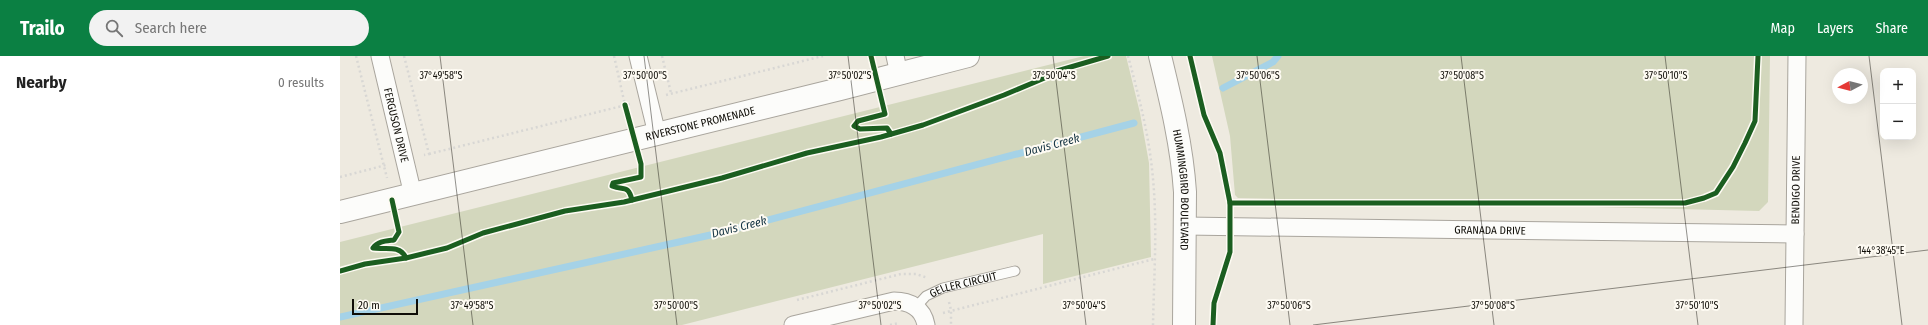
<!DOCTYPE html>
<meta charset="utf-8">
<style>
body{margin:0;font-family:"Fira Sans Condensed",sans-serif;background:#f2f2f2;color:#222}
.controls{position:absolute;right:12px;top:12px;display:grid;overflow:hidden;border-radius:8px;box-shadow:0 4px 16px #0002}
.controls button{width:36px;height:36px;display:grid;place-items:center;padding:0;border:0;border-bottom:1px solid #e0e0e0;background:#fff;color:#222;font:20px sans-serif}
.compass{position:absolute;left:1492px;top:12px;width:36px;height:36px;border-radius:50%;background:#fff;box-shadow:0 4px 16px #0002;rotate:263deg}
.scale{position:absolute;left:12px;bottom:10px;width:66px;box-sizing:border-box;padding-left:4px;border:2px solid #0f0d07;border-top:0;font-size:11px;line-height:14px;white-space:nowrap;color:#0f0d07;-webkit-text-stroke:3px #fefbf3;paint-order:stroke}
.list{margin:0;padding:0;list-style:none}
h2{display:flex;justify-content:space-between;align-items:center;height:52px;margin:0;padding:0 16px;font-size:17px}
h2 small{font-size:13px;font-weight:400;color:#767676}
.icon{flex:none;width:22px;height:22px;fill:none;stroke:currentColor;stroke-width:2;stroke-linecap:round;stroke-linejoin:round}
.map{position:relative;flex:none;width:1588px;height:269px;overflow:hidden}
header{display:flex;align-items:center;gap:24px;box-sizing:border-box;height:56px;padding:0 20px;background:#0b8043;color:#fff}
header strong{font-size:19px}
nav{display:flex;gap:22px;margin-inline-start:auto;font-size:14px}
.search{width:280px;height:36px;background:#f2f2f2;display:flex;align-items:center;gap:10px;box-sizing:border-box;padding:0 14px;border-radius:22px;color:#767676;font-size:15px}
main{display:flex}
aside{flex:1;background:#fff}
.map>svg:first-child{display:block}
.green{fill:#d3d7bd}
.lines{fill:none;stroke-linecap:round;stroke-linejoin:round}
.stream{stroke:#a5d2e7;stroke-width:7}
.lane-casing{stroke:#a9a59d;stroke-width:11}
.street-casing{stroke:#a9a59d;stroke-width:19}
.secondary-casing{stroke:#a9a59d;stroke-width:24}
.path{stroke:#d8d7d4;stroke-width:2.5;stroke-dasharray:2 3;stroke-linecap:butt}
.lane{stroke:#fcfcfa;stroke-width:9}
.street{stroke:#fcfcfa;stroke-width:17}
.secondary{stroke:#fcfcfa;stroke-width:22}
.cycleway-casing{stroke:#fefbf3;stroke-width:8}
.cycleway{stroke:#1b5e20;stroke-width:5}
.ticks{fill:none;stroke:#0f0d07;stroke-width:1;stroke-opacity:0.45}
.labels{text-anchor:middle;dominant-baseline:central;stroke-width:4;stroke-linejoin:round;paint-order:stroke}
.street-label{font-size:11px;fill:#0f0d07;stroke:#fefbf3}
.water-label{font-size:12px;font-style:italic;fill:#133241;stroke:#fefbf3}
.ticks-label{font-size:10px;text-anchor:middle;fill:#0f0d07;stroke:#fefbf3;stroke-width:4;stroke-linejoin:round;paint-order:stroke}
</style>
<header>
<strong>Trailo</strong>
<div class="search"><svg class="icon" aria-label="search" viewBox="0 0 24 24"><circle cx="10" cy="10" r="6"/><path d="M15 15l6 6"/></svg>Search here</div>
<nav><a>Map</a><a>Layers</a><a>Share</a></nav>
</header>
<main>
<aside>
<h2>Nearby<small>0 results</small></h2>
<ul class="list">
</ul>
</aside>
<div class="map">
<svg width="1588" height="269" viewBox="0 0 1588 269">
<rect width="100%" height="100%" fill="#eeeae0"/>
<g class="green">
<polygon points="744,0 786,0 800,57 809,107 811,201 703,228 703,178 342,269 0,269 0,186"/>
<polygon points="872,0 1430,0 1428,146 1419,155 898,142 895,139 890,80"/>
</g>
<g class="lines">
<g class="stream">
<polyline points="883,32 933,6 938,0"/>
<polyline points="0,261 375,178 794,67"/>
</g>
<defs>
<g id="lane">
<path id="s1" d="M576 251 586 240 603 232 675 215"/>
</g>
<g id="street">
<path id="s2" d="M40 0 73 139"/>
<polyline points="298,0 317,78"/>
<polyline points="555,0 559,18"/>
<path id="s3" d="M845 170 1455 178"/>
<path d="M453 269 554 245C570 245 583 252 586 269"/>
<path id="s4" d="M1454 269 1457 0"/>
</g>
<g id="secondary">
<path id="s5" d="M820 0C831 45 842 90 845 136L844 269"/>
<path id="s6" d="M0 156 500 33 628 0"/>
</g>
</defs>
<use href="#lane" class="lane-casing"/>
<use href="#street" class="street-casing"/>
<use href="#secondary" class="secondary-casing"/>
<g class="path">
<polyline points="16,0 47,122"/>
<polyline points="64,0 89,98 84,99"/>
<polyline points="274,0 285,49"/>
<polyline points="322,0 331,37"/>
<path d="M788 0C798 37 808 75 812 113 818 165 814 218 813 269"/>
<polyline points="326,39 483,0"/>
<polyline points="542,44 545,58 518,65 514,70 520,73 547,72 551,78"/>
<polyline points="89,98 290,48"/>
<polyline points="0,121 46,109"/>
<polyline points="457,244 561,218 576,218 588,222"/>
<polyline points="609,246 611,254 611,269"/>
<polyline points="603,257 814,203"/>
<polyline points="550,269 559,267"/>
</g>
<use href="#lane" class="lane"/>
<use href="#street" class="street"/>
<use href="#secondary" class="secondary"/>
<defs>
<g id="cycleway">
<polyline points="531,0 545,58 518,65 514,70 520,73 547,72 551,78"/>
<polyline points="850,0 864,59 880,97 890,147 890,196 874,247 873,269"/>
<path d="M285 49 301 108V121L273 127 272 130C284 135 288 128 292 144"/>
<path d="M52 144 59 176 54 184C46 185 38 185 33 192 44 194 60 188 66 202"/>
<polyline points="890,147 1345,147 1364,142 1376,137 1393,111 1405,87 1415,65 1418,0"/>
<polyline points="0,215 25,208 66,202 107,192 143,177 225,155 284,146 382,122 467,97 541,81 583,69 664,39 707,21 717,15 768,0"/>
</g>
</defs>
<use href="#cycleway" class="cycleway-casing"/>
<use href="#cycleway" class="cycleway"/>
</g>
<path class="ticks" d="M100 0 133 269M304 0 337 269M508 0 541 269M713 0 746 269M917 0 950 269M1121 0 1154 269M1325 0 1358 269M1529 0 1562 269M973 269 1588 194"/>
<g class="labels">
<g class="street-label">
<text stroke="none"><textPath href="#s6" startOffset="371">RIVERSTONE PROMENADE</textPath></text>
<text stroke="none"><textPath href="#s2" startOffset="71">FERGUSON DRIVE</textPath></text>
<text stroke="none"><textPath href="#s5" startOffset="136">HUMMINGBIRD BOULEVARD</textPath></text>
<text stroke="none"><textPath href="#s4" startOffset="135">BENDIGO DRIVE</textPath></text>
<text stroke="none"><textPath href="#s3" startOffset="305">GRANADA DRIVE</textPath></text>
<text stroke="none"><textPath href="#s1" startOffset="54">GELLER CIRCUIT</textPath></text>
</g>
<g class="water-label">
<text transform="translate(712 89) rotate(-15)">Davis Creek</text>
<text transform="translate(399 171) rotate(-14)">Davis Creek</text>
</g>
</g>
<g class="ticks-label">
<text x="101" y="23">37°49'58"S</text>
<text x="305" y="23">37°50'00"S</text>
<text x="510" y="23">37°50'02"S</text>
<text x="714" y="23">37°50'04"S</text>
<text x="918" y="23">37°50'06"S</text>
<text x="1122" y="23">37°50'08"S</text>
<text x="1326" y="23">37°50'10"S</text>
<text x="1541" y="198">144°38'45"E</text>
<text x="132" y="253">37°49'58"S</text>
<text x="336" y="253">37°50'00"S</text>
<text x="540" y="253">37°50'02"S</text>
<text x="744" y="253">37°50'04"S</text>
<text x="949" y="253">37°50'06"S</text>
<text x="1153" y="253">37°50'08"S</text>
<text x="1357" y="253">37°50'10"S</text>
</g>
</svg>
<div class="controls">
<button>+</button>
<button>−</button>
</div>
<svg class="compass" viewBox="-18 -18 36 36"><path d="M0-13l5 13h-10z" fill="#e53935"/><path d="M0 13l5-13h-10z" fill="#767676"/></svg>
<div class="scale">20 m</div>
</div>
</main>
